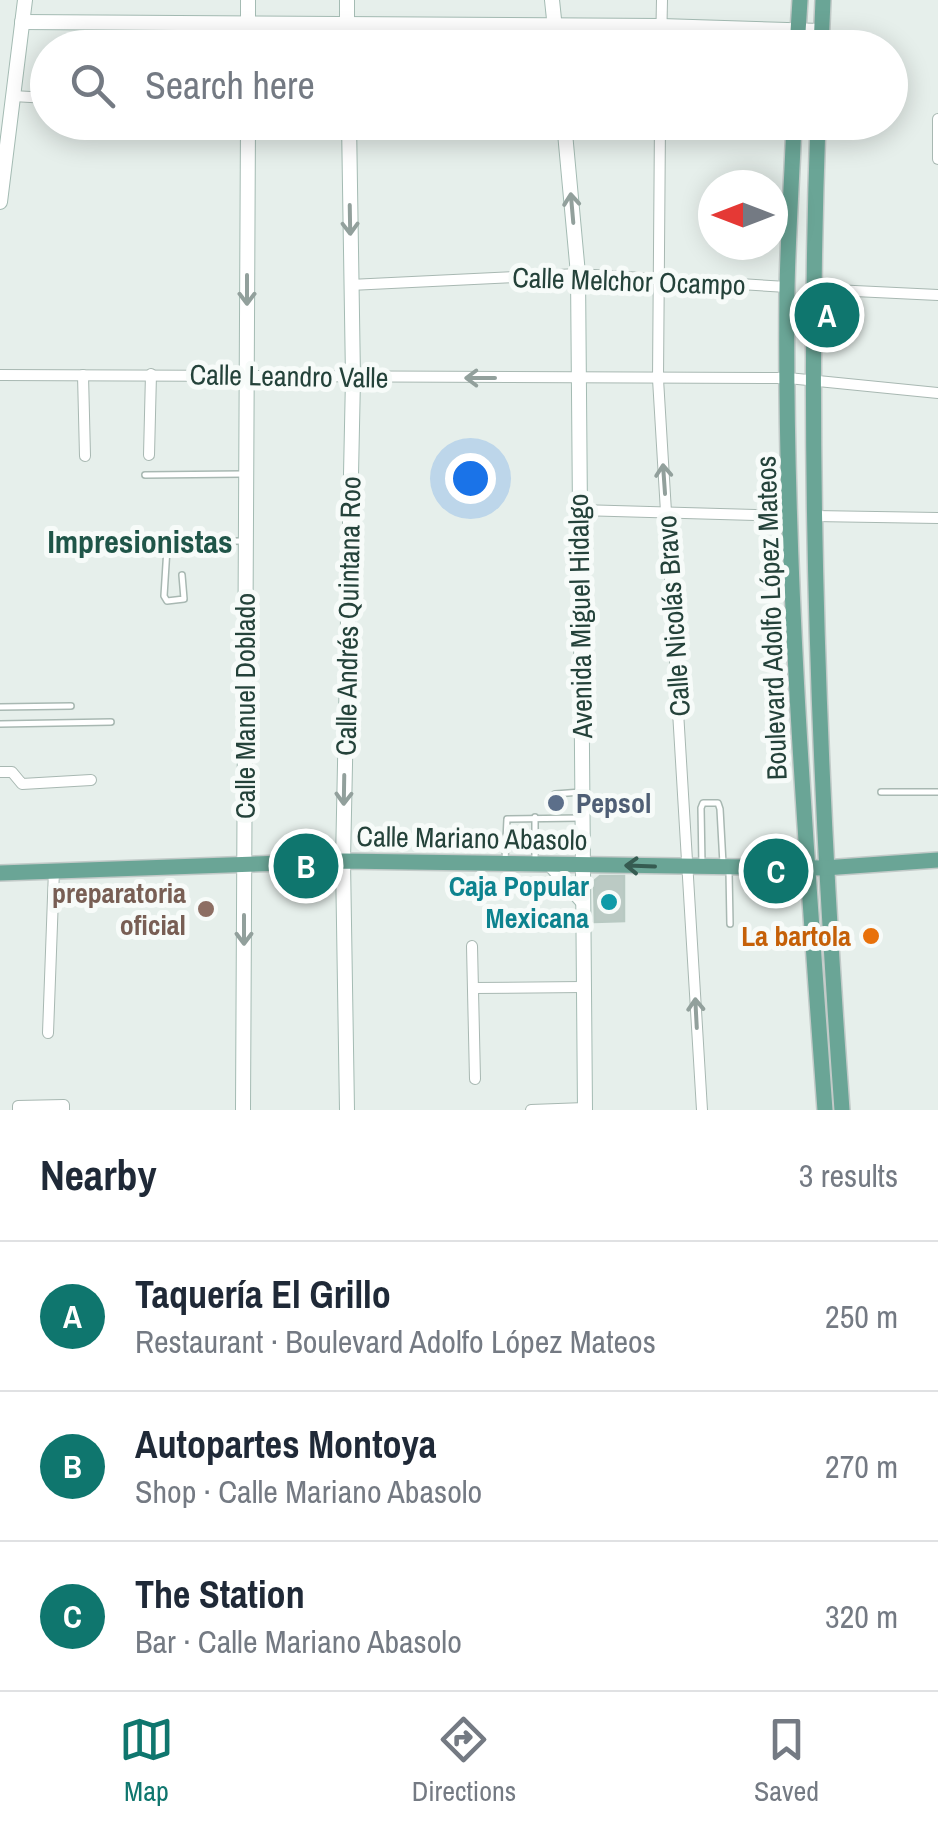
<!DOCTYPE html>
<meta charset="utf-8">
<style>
body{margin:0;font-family:"Archivo Narrow",sans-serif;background:#f2f2f3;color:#1f2937}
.compass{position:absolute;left:698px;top:170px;width:90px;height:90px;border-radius:50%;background:#fff;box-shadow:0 5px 25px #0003;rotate:270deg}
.you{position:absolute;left:470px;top:478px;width:35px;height:35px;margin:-25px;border:8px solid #fff;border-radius:50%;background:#1a73e8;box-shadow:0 0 0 15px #1a73e833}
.badge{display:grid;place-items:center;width:65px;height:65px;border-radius:50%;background:#0f766e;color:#fff;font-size:32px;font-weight:700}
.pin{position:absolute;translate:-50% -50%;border:5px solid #fff;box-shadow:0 2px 10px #0006}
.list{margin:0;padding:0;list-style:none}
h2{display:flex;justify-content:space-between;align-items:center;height:130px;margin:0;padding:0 40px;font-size:42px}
h2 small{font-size:32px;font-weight:400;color:#747a83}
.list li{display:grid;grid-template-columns:65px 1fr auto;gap:30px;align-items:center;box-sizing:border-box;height:150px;padding:0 40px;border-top:2px solid #e0e1e3}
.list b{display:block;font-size:38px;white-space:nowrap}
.list p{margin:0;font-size:32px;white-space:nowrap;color:#747a83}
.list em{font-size:32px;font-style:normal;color:#747a83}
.icon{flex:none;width:55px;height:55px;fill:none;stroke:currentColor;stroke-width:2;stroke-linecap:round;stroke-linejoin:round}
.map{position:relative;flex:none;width:938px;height:1110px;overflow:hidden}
.search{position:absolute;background:#fff;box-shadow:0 5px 25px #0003;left:30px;right:30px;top:30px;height:110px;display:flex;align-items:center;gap:25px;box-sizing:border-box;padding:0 35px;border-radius:55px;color:#747a83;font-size:38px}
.sheet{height:580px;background:#fff}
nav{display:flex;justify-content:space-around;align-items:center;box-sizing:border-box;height:140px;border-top:2px solid #e0e1e3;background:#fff;font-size:28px;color:#747a83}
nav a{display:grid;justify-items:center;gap:5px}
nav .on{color:#0f766e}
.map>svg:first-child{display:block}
.building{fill:#bbcac4;stroke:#b8c9c2;stroke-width:2.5}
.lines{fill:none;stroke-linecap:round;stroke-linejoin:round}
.lane-casing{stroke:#a8b8b2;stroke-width:8}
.street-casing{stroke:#a8b8b2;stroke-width:12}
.secondary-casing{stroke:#a4bbb3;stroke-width:16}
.primary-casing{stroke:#c2cac8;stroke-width:18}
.lane{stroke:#fff;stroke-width:5}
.street{stroke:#fff;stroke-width:10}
.secondary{stroke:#fff;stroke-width:14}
.primary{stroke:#6aa596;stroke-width:15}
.oneway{stroke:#92a09c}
.oneway2{stroke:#365b51}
.service-dot{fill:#5c6f8a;stroke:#f7fbf9;stroke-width:4}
.culture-dot{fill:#0f9aa8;stroke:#f7fbf9;stroke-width:4}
.education-dot{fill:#8d6e63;stroke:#f7fbf9;stroke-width:4}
.food-dot{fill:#e8710a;stroke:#f7fbf9;stroke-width:4}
.labels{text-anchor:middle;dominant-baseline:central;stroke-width:10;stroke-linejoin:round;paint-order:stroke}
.street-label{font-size:28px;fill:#24423a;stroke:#f7fbf9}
.service-label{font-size:28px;font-weight:bold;fill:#4e5e75;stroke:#f7fbf9;text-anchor:start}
.culture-label{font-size:28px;font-weight:bold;fill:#0d838f;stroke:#f7fbf9;text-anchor:end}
.education-label{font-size:28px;font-weight:bold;fill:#785e54;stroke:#f7fbf9;text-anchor:end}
.food-label{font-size:28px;font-weight:bold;fill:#c56008;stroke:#f7fbf9;text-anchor:end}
.quarter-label{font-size:32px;font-weight:bold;fill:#1f5548;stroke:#f7fbf9}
</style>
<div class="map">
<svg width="938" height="1110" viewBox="0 0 938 1110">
<rect width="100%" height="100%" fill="#e6efeb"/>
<polygon class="building" points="600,876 624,876 624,921 595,922 594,881"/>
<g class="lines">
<defs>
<g id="lane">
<polyline points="145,475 242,474"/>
<polyline points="182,575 184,599 167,601 164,596 167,548 170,542 242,541"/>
<polyline points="0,707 71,706"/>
<polyline points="0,724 111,722"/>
<polyline points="881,792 938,792"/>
<polyline points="555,794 581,792"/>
<polyline points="535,859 535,817"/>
<polyline points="505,861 507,819 582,818"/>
<polyline points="702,865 701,808 703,803 718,803 720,809 723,864"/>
<polyline points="729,871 730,924"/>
</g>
<g id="street">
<polyline points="661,48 662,0"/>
<polyline points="13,96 48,98"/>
<polyline points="938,119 938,159"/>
<polyline points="660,122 658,379 702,1110"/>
<polyline points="350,285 578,274 787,287"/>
<polyline points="813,289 938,295"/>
<polyline points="0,375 788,378 938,393"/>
<polyline points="83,375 85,456"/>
<polyline points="149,455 151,374"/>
<polyline points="579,510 790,516"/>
<polyline points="814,516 938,518"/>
<polyline points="0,772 12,772 22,784 91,780"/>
<polyline points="472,946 475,1079"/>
<polyline points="474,988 583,987"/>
<polyline points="48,1033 54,870"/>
<polyline points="18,1110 18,1106 64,1105 64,1110"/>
<polyline points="531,1110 585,1108"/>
</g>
<g id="secondary">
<polyline points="552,0 557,48"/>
<polyline points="22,22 661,26 821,31"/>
<polyline points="248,48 248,0"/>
<polyline points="347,48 347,0"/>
<polyline points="564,122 578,274 585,1110"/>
<polyline points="0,202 25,0"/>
<polyline points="550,864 583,902"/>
<polyline points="243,1110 248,122"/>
<polyline points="347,1110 343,861 353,378 349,122"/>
</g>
<g id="primary">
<polyline points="797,48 800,0"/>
<polyline points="821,48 823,0"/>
<path d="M794 122C792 178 788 234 787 290 784 563 805 837 825 1110"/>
<path d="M818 122C806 452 818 781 842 1110"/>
<polyline points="0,873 343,861 824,868 938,860"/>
</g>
</defs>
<use href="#lane" class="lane-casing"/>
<use href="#street" class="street-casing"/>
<use href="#secondary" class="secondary-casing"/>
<use href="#primary" class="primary-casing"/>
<use href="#lane" class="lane"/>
<use href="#street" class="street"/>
<use href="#secondary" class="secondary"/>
<use href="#primary" class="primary"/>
</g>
<defs><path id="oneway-shaft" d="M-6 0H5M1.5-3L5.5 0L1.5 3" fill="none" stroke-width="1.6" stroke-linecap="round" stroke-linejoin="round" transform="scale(2.5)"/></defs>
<g class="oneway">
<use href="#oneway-shaft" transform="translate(572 208) rotate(-95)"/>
<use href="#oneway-shaft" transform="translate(350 220) rotate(89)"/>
<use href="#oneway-shaft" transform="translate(247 290) rotate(90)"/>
<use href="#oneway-shaft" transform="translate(480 378) rotate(-180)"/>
<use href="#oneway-shaft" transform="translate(664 479) rotate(-94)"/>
<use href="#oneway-shaft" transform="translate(344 790) rotate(91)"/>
<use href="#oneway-shaft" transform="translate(244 930) rotate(90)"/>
<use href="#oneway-shaft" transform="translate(696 1013) rotate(-93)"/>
</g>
<use class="oneway2" href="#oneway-shaft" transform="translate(640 866) rotate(-178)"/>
<circle class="service-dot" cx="556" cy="803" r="10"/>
<circle class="culture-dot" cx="609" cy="902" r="10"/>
<circle class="education-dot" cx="206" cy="909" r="10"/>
<circle class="food-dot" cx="871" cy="936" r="10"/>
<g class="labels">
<g class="street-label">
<text transform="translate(629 281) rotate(2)">Calle Melchor Ocampo</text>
<text transform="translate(289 376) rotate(1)">Calle Leandro Valle</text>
<text transform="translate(348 616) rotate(-89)">Calle Andrés Quintana Roo</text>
<text transform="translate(580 616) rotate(-91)">Avenida Miguel Hidalgo</text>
<text transform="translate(673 616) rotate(-94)">Calle Nicolás Bravo</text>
<text transform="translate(771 618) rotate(-92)">Boulevard Adolfo López Mateos</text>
<text transform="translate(245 706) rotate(-90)">Calle Manuel Doblado</text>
<text transform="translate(472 838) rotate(1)">Calle Mariano Abasolo</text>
</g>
<g class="service-label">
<text x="576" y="803">Pepsol</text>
</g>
<g class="culture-label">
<text x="589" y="886">Caja Popular<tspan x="589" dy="32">Mexicana</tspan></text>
</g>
<g class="education-label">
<text x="186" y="893">preparatoria<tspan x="186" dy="32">oficial</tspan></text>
</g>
<g class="food-label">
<text x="851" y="936">La bartola</text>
</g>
<g class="quarter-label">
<text x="140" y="541">Impresionistas</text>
</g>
</g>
</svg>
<svg class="compass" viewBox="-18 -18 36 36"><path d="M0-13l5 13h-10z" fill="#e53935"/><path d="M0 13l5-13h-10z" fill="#747a83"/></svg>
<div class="you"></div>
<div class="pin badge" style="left:827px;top:315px">A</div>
<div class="pin badge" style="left:306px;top:866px">B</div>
<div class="pin badge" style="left:776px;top:871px">C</div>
<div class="search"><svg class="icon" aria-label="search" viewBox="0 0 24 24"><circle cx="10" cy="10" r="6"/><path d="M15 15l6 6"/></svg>Search here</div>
</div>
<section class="sheet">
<h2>Nearby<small>3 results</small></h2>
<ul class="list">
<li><span class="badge">A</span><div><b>Taquería El Grillo</b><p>Restaurant · Boulevard Adolfo López Mateos</p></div><em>250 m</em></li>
<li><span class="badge">B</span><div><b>Autopartes Montoya</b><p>Shop · Calle Mariano Abasolo</p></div><em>270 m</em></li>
<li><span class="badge">C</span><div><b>The Station</b><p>Bar · Calle Mariano Abasolo</p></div><em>320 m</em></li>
</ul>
</section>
<nav>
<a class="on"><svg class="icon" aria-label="map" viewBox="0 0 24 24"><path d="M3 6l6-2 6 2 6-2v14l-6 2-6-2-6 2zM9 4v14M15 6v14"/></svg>Map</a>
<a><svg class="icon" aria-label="directions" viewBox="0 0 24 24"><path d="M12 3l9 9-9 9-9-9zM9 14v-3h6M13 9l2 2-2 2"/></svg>Directions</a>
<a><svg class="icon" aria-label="saved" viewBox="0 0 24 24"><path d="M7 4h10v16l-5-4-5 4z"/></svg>Saved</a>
</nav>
